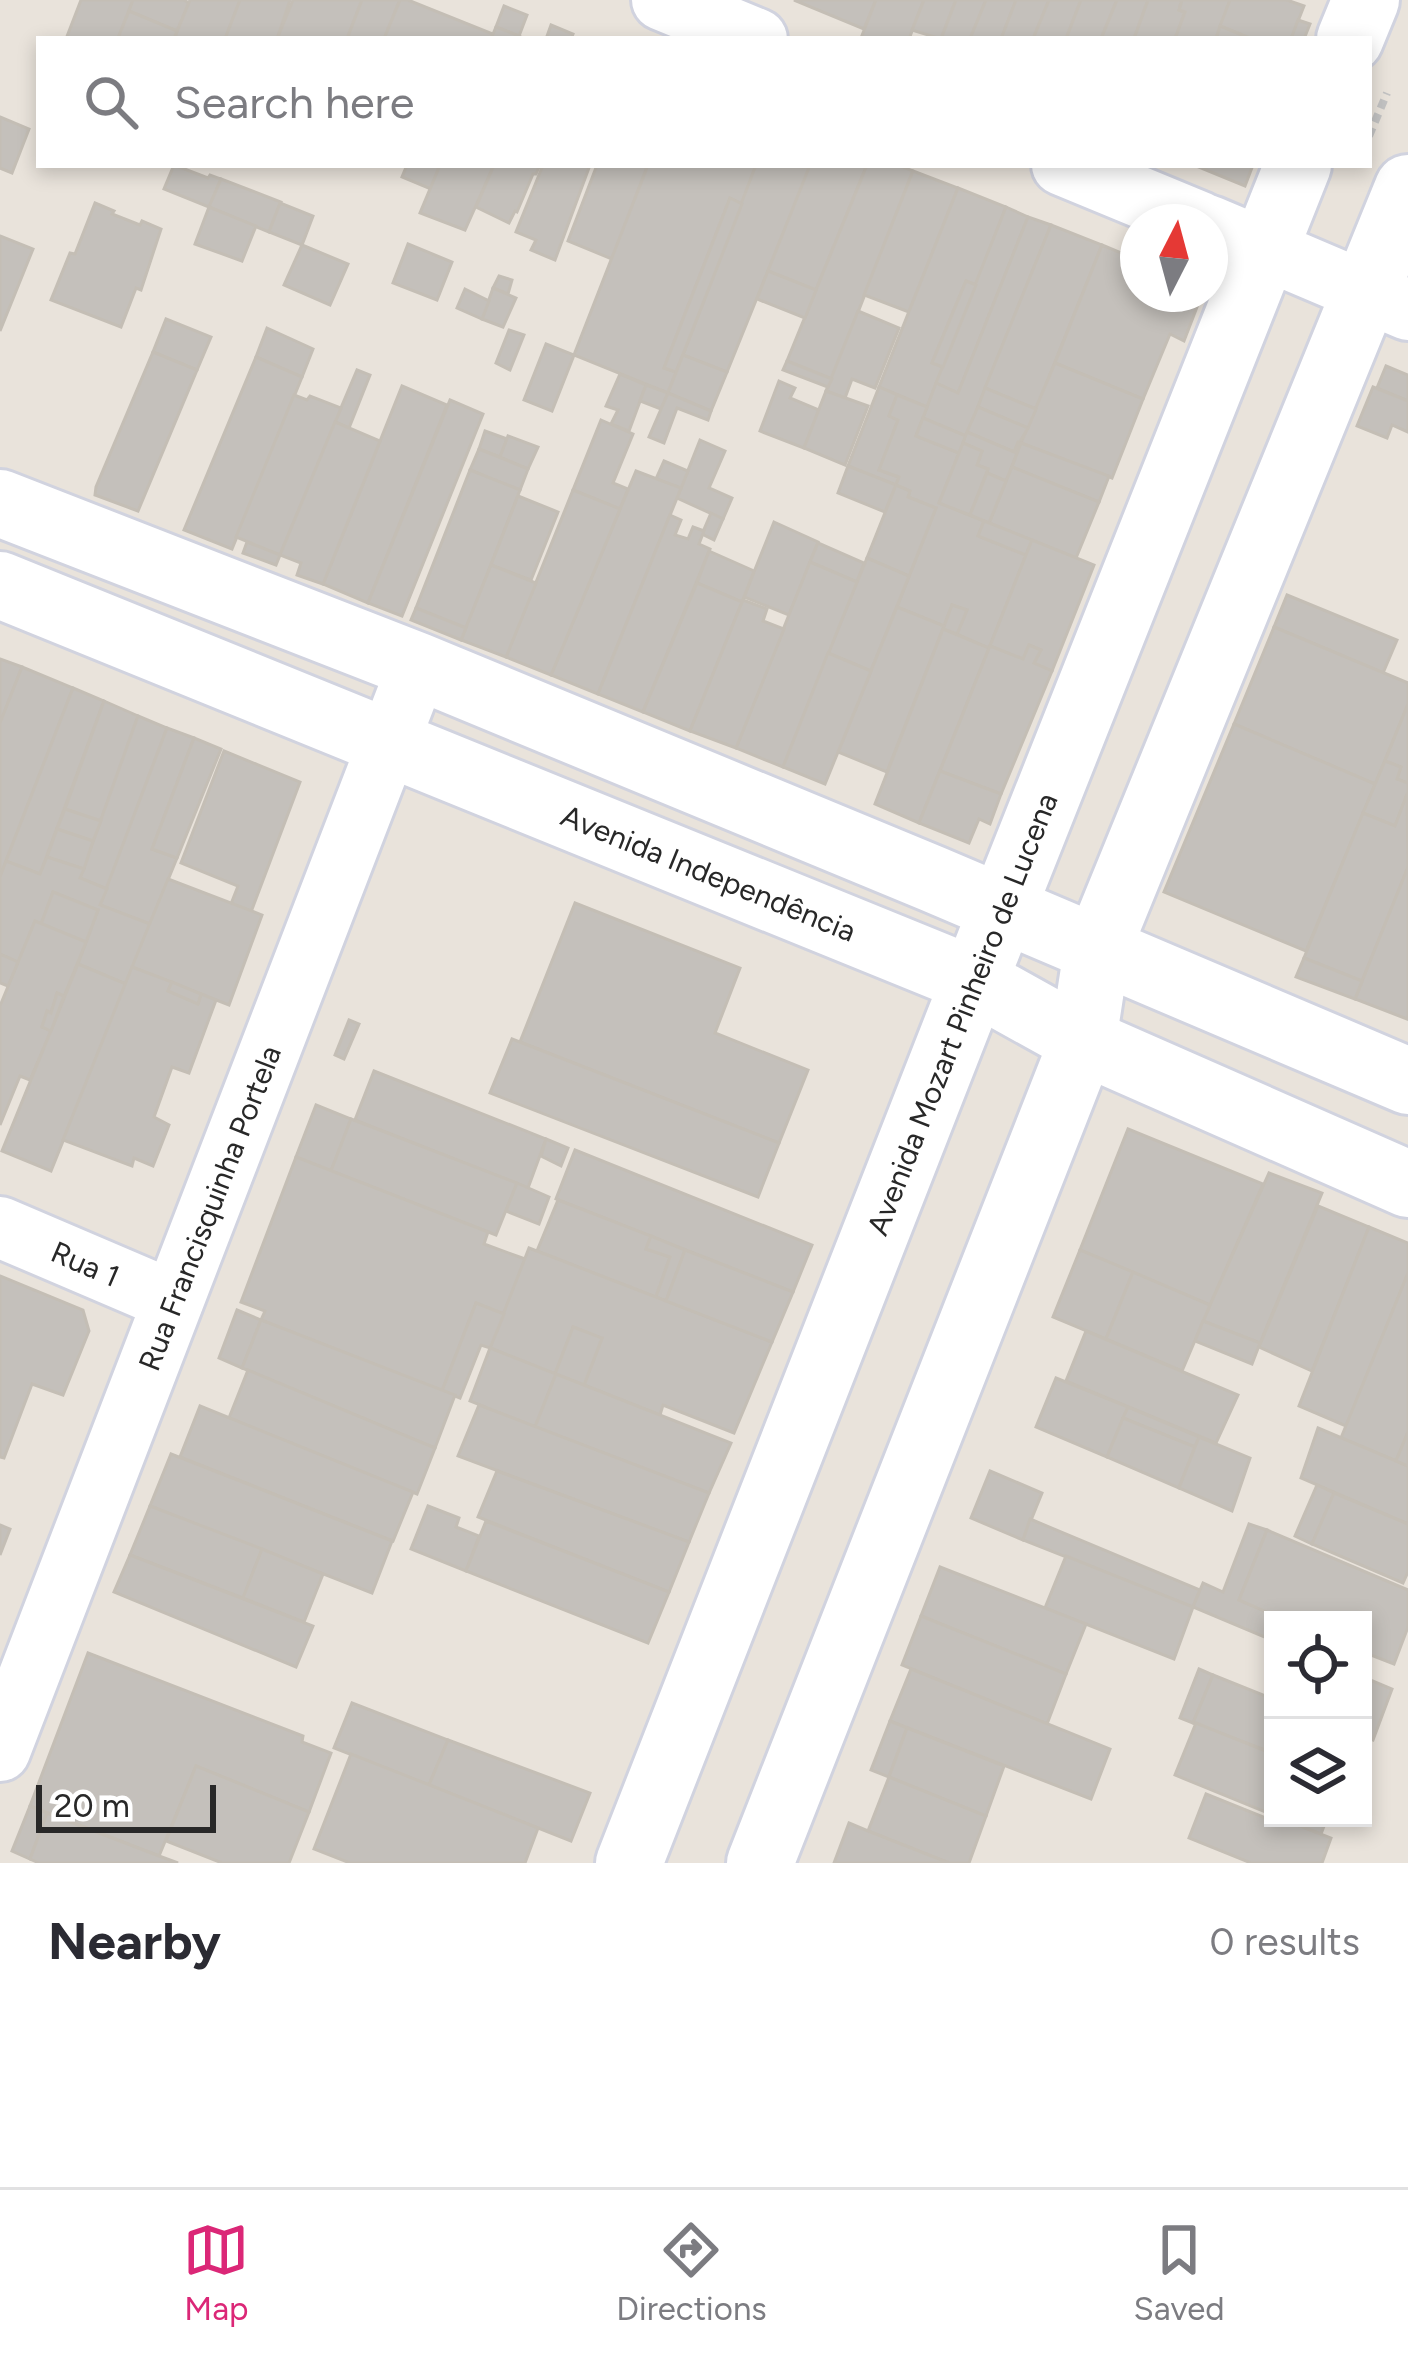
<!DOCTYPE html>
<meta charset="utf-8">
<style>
body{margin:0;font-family:Figtree,sans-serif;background:#f7f7f7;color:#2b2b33}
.controls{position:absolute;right:36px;bottom:36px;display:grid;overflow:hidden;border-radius:0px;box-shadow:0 6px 18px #0003}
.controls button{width:108px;height:108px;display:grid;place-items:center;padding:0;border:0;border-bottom:3px solid #e1e1e2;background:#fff;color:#2b2b33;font:60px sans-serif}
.compass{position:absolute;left:1120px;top:204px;width:108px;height:108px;border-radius:50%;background:#fff;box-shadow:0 6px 18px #0003;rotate:6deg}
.scale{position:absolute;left:36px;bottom:30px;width:180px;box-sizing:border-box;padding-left:12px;border:6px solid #282828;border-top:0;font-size:33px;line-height:42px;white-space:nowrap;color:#282828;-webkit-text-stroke:9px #fff;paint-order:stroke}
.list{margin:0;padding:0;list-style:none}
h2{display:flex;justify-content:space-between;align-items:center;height:156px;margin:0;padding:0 48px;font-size:51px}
h2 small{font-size:39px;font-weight:400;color:#7c7c81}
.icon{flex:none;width:66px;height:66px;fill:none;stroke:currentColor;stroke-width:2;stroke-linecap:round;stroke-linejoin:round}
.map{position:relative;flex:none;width:1408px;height:1863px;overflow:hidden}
.search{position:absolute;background:#fff;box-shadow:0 6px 18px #0003;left:36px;right:36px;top:36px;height:132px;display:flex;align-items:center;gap:30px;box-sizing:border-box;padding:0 42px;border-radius:0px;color:#7c7c81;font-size:45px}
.sheet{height:324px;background:#fff}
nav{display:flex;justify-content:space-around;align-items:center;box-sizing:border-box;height:168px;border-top:3px solid #e1e1e2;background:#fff;font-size:33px;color:#7c7c81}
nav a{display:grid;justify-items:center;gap:6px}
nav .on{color:#db2777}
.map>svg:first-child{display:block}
.building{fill:#c4c0bb;stroke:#c4beb5;stroke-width:3}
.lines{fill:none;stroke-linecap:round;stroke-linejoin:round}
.minor-casing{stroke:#d1d3df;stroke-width:66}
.secondary-casing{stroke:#d1d3df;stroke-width:72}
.path{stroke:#c3c3c3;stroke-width:8;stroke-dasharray:9 6;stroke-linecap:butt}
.minor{stroke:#fff;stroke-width:60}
.secondary{stroke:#fff;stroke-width:66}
.labels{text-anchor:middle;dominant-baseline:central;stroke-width:10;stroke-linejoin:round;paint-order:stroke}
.street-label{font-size:30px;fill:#282828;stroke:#fff}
</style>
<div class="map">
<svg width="1408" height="1863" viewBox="0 0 1408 1863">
<rect width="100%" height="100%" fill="#e9e3db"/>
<g class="building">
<polygon points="81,0 133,0 118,39 66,39"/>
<polygon points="133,0 184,0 189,3 177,31 129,11"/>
<polygon points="190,0 240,0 225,39 174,39"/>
<polygon points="240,0 290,0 277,39 225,39"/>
<polygon points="293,0 362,0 347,39 277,39"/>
<polygon points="362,0 400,0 384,39 347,39"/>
<polygon points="400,0 408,0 493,34 491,39 384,39"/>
<polygon points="794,0 876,0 864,29"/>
<polygon points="876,0 924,0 909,39 861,38"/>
<polygon points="924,0 956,0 941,39 912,30"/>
<polygon points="956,0 986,0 970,39 941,39"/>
<polygon points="986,0 1016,0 1001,39 970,39"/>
<polygon points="1016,0 1049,0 1033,39 1001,39"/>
<polygon points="1049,0 1081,0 1066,39 1033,39"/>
<polygon points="1081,0 1117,0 1101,39 1066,39"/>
<polygon points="1117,0 1148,0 1134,39 1101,39"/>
<polygon points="1148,0 1182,0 1179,10 1185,12 1175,39 1134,39"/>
<polygon points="1182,0 1230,0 1216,39 1175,39 1185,12 1179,10"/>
<polygon points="1230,0 1287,0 1304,6 1291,39 1252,39 1220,26"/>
<polygon points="504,6 527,15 519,36 496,27"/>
<polygon points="129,11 177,31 174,39 118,38"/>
<polygon points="1298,20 1310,24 1304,39 1291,39"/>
<polygon points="551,25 573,34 571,39 546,39"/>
<polygon points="1220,26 1252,39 1216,39"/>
<polygon points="496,27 519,36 525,39 491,39"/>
<polygon points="0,117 29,129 12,173 0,168"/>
<polygon points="174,165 208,178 210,175 221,179 209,207 164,189"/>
<polygon points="407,165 440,165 431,189 402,177"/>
<polygon points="440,165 494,165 465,230 420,213"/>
<polygon points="494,165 540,165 536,174 533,174 517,212 515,211 509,223 476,207"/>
<polygon points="543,165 590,165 555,260 531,250 536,240 516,232"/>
<polygon points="597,165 648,165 612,259 568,241"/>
<polygon points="648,165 756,165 742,204 730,198 664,368 676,372 668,393 574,355"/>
<polygon points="756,165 810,167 727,372 683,355"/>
<polygon points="810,165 867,165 816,290 768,271"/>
<polygon points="867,165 898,165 913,171 832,379 787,361"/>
<polygon points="1194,165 1237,166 1253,165 1245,186"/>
<polygon points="913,171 958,188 909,312 864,295"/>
<polygon points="221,179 281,202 269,232 209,207"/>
<polygon points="958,188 1006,207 976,285 966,281 932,363 943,367 927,407 879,387"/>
<polygon points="730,198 742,204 676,372 664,368"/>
<polygon points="95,203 114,211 112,214 140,225 142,221 161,229 141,290 136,288 121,327 51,300 70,253 75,254"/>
<polygon points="280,203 313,216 302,245 269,232"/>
<polygon points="209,207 256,226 242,261 195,244"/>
<polygon points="1006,207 1028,217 958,393 936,383"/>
<polygon points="1028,217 1051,225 966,436 923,418 936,383 958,393"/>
<polygon points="1051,225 1102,245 1036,409 985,388"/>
<polygon points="0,236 33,249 0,331"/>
<polygon points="408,244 452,262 437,300 393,283"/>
<polygon points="302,245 348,264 330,305 284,285"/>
<polygon points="1102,245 1138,260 1138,294 1202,294 1184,341 1170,334 1143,399 1055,363"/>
<polygon points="768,271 816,290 805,318 757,299"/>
<polygon points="499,276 512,280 508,294 493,288"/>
<polygon points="966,281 976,285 943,367 932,363"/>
<polygon points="493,288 516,298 503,327 482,319"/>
<polygon points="465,289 489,301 482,319 457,308"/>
<polygon points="858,311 899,328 875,388 852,379 845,398 826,391"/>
<polygon points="166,319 211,337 197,370 153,352"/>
<polygon points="267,328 313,349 302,377 256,357"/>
<polygon points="509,330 524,335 510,370 496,363"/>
<polygon points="546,344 574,355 552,411 524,400"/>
<polygon points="153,352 197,370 138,511 95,495 96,487"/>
<polygon points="683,355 727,372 711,411 668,393"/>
<polygon points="256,357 302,377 232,549 184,530"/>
<polygon points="787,361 832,379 828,387 783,370"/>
<polygon points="1055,363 1143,399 1112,478 1021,443"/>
<polygon points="1386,366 1408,375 1408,401 1377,388"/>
<polygon points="357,370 370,375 349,428 335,422"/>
<polygon points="620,374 646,385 629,431 611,424 618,410 606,406"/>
<polygon points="779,381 795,388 790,398 819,410 804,448 760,431"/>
<polygon points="646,385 668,393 661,409 640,401"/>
<polygon points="402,386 447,405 368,603 323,584"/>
<polygon points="879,387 897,395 889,416 898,420 879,470 899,477 896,485 848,466"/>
<polygon points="1373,387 1408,401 1408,432 1392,425 1387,438 1357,426"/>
<polygon points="985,388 1036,409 1028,428 978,407"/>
<polygon points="826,391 868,406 845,465 804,448"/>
<polygon points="668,393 711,411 708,420 677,408 664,443 649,437"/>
<polygon points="294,395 307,400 310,396 341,408 280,555 236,537"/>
<polygon points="897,395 927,407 916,436 959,453 939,503 984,521 978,536 1026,555 989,648 957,634 967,610 952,605 944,626 897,607 936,508 908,497 910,491 896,485 899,477 879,470 898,420 889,416"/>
<polygon points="450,400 483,414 402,616 368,603"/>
<polygon points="978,407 1028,428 1014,452 967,432"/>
<polygon points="923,418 966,436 959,453 916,436"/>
<polygon points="601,420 633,434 613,483 628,489 620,509 573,490"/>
<polygon points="335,422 380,441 323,584 297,575 301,563 280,555"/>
<polygon points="485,431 507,439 500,457 479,449"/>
<polygon points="967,432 1014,452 1018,442 1021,443 1006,481 987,473 988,469 977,465 982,451 963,443"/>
<polygon points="508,436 538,447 528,469 500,457"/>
<polygon points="700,440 725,451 709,488 732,498 723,519 677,498"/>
<polygon points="963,443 982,451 977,465 988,469 970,515 939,503"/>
<polygon points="1021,443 1109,476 1099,502 1012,467"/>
<polygon points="479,449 528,469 520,490 470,470"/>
<polygon points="664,461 688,471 681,488 656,479"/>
<polygon points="848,466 896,485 885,512 838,493"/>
<polygon points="1012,467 1099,502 1076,558 989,523"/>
<polygon points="470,470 520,490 466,628 416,608"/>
<polygon points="636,471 681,488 598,694 551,675"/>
<polygon points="987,473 1006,481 989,523 970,515"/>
<polygon points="896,485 910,491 908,497 936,508 909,576 867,558"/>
<polygon points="573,490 620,509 551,675 506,657"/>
<polygon points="518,496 558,512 531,580 491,565"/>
<polygon points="711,513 723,519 714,540 702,534"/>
<polygon points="670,515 681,520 675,535 688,539 693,527 704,531 699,544 710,549 643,712 598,694"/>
<polygon points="984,521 1032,540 1026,555 978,536"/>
<polygon points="774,522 818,542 789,615 744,597"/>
<polygon points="1032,540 1094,565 1052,671 1034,663 1041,650 1029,645 1023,659 990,646"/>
<polygon points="247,542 280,555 276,565 243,553"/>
<polygon points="818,543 864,563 857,582 810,562"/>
<polygon points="709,551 754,571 742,602 697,583"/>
<polygon points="867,558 909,576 871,671 828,653"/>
<polygon points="810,562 857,582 783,767 736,748"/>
<polygon points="491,565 536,583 506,657 461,640"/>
<polygon points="697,583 742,602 690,731 643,712"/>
<polygon points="1287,595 1397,640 1383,673 1274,627"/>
<polygon points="743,600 767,609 763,621 784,629 736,748 690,731"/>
<polygon points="952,605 967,610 957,634 943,629"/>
<polygon points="897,607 944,626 887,772 838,752"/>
<polygon points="416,608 466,628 461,640 411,620"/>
<polygon points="1274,627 1408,683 1408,704 1375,784 1234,724"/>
<polygon points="943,629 989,648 919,823 875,804"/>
<polygon points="1029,645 1041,650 1034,663 1052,671 1001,794 940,771 990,646 1023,659"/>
<polygon points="828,653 871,671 825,784 783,767"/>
<polygon points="0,659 22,667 0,723"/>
<polygon points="22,667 73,688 0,877 0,723"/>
<polygon points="73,688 104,701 40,874 6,861"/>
<polygon points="104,701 138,716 101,821 65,809"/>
<polygon points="1408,704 1408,783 1397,779 1401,767 1385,761"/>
<polygon points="138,716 167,728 107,889 80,878"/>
<polygon points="1234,724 1375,784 1306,951 1164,892"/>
<polygon points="167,728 194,738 152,849 177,858 150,924 100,905"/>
<polygon points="194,738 221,749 177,858 152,849"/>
<polygon points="224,751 300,782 251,912 231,904 238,886 181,863"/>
<polygon points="1385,761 1401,767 1397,779 1408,783 1408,792 1395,826 1363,813"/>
<polygon points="940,771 1001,794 990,824 979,819 969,843 919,823"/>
<polygon points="1407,794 1408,867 1362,981 1304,958 1363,813 1395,826"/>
<polygon points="65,809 101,821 93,841 57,829"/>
<polygon points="57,829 93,841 84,869 47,857"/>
<polygon points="47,857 84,869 80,878 107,889 100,905 150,924 126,984 78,964 98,910 53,892 41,924 35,921 18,962 0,954 0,877 6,861 40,874"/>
<polygon points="1408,867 1408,1016 1407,1019 1355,999"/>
<polygon points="168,879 262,915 229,1005 132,967"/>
<polygon points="53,892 98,910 86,942 41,924"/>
<polygon points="575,903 740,968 715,1033 808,1070 779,1143 520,1042"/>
<polygon points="35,921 86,942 64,996 57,993 51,1013 47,1011 42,1027 51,1031 30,1080 20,1076 0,1125 0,1006"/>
<polygon points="0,954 18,962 8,986 0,983"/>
<polygon points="1304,958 1362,981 1355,999 1296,977"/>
<polygon points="78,964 126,984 51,1171 2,1151"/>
<polygon points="132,967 172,982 168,991 198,1004 201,994 216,1000 189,1073 172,1067 154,1117 169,1125 153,1166 134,1158 132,1166 63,1140"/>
<polygon points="172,982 201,994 198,1004 168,991"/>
<polygon points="57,993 64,996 51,1031 42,1027 47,1011 51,1013"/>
<polygon points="349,1020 359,1024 344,1059 335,1055"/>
<polygon points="512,1039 779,1143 758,1197 490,1093"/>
<polygon points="374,1071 546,1139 528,1188 355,1120"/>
<polygon points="316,1105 351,1119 331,1171 296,1157"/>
<polygon points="351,1119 517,1183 496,1235 331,1171"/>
<polygon points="1128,1129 1263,1184 1210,1305 1080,1250"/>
<polygon points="546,1139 568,1148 561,1166 541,1156"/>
<polygon points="575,1150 812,1245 793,1292 556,1199"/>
<polygon points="296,1157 488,1232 484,1244 525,1259 504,1314 476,1303 442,1391 261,1320 265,1311 241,1302"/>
<polygon points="1269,1173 1322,1193 1260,1343 1203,1321"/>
<polygon points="517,1183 549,1197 539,1224 506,1211"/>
<polygon points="558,1200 651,1236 646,1249 670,1257 656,1297 537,1251"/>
<polygon points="1318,1206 1369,1227 1312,1371 1259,1347"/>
<polygon points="1369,1227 1408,1243 1408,1273 1346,1426 1299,1406"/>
<polygon points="651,1236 685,1250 666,1301 656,1297 670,1257 646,1249"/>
<polygon points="529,1248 772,1342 734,1433 663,1405 660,1415 584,1385 602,1338 573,1327 555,1374 490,1348"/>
<polygon points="685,1250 793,1292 772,1342 666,1301"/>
<polygon points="1080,1250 1133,1272 1106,1339 1053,1317"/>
<polygon points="1133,1272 1210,1305 1182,1371 1106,1339"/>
<polygon points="1408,1273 1408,1432 1396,1461 1341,1438"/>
<polygon points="0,1276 83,1310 89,1331 63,1395 32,1384 4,1458 0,1457"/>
<polygon points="476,1303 504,1314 490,1348 481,1345 460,1398 442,1391"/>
<polygon points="237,1310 261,1320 242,1368 219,1358"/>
<polygon points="261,1320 455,1395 435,1448 242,1368"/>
<polygon points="1203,1321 1260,1343 1252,1364 1195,1341"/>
<polygon points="573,1327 602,1338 584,1385 555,1374"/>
<polygon points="1086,1331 1238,1395 1216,1443 1066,1381"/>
<polygon points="490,1348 556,1374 535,1427 470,1401"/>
<polygon points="248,1370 435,1448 417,1494 229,1418"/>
<polygon points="556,1374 731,1443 709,1493 535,1427"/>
<polygon points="1056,1378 1128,1407 1107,1457 1036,1427"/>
<polygon points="479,1405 709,1493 689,1542 458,1456"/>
<polygon points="200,1406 413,1492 393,1541 180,1457"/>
<polygon points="1128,1407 1199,1437 1195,1447 1123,1418"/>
<polygon points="1123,1418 1195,1447 1179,1488 1107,1457"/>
<polygon points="1318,1428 1408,1466 1408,1524 1301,1478"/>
<polygon points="1408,1432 1408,1466 1396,1461"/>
<polygon points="1199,1437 1250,1458 1232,1511 1179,1488"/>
<polygon points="171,1454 392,1541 372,1593 150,1506"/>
<polygon points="497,1471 689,1542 669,1592 478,1517"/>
<polygon points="990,1471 1042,1493 1023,1540 971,1518"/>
<polygon points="1317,1485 1334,1493 1312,1544 1295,1536"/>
<polygon points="1334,1493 1408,1524 1408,1572 1403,1583 1312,1544"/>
<polygon points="150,1506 262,1549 243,1598 130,1555"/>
<polygon points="428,1506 459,1518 456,1527 479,1536 466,1571 411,1549"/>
<polygon points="1030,1519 1200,1590 1193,1607 1023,1540"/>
<polygon points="486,1521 669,1592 648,1643 466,1571"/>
<polygon points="1249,1524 1267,1530 1239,1600 1276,1616 1267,1638 1193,1607 1203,1583 1223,1592"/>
<polygon points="0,1525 10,1529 0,1555"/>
<polygon points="1267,1530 1408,1590 1408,1627 1394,1664 1363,1652 1363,1620 1285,1620 1239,1600"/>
<polygon points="262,1549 323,1574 304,1622 243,1598"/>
<polygon points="130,1555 313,1626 296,1667 114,1592"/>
<polygon points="1066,1556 1193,1607 1174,1659 1045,1608"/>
<polygon points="940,1567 1086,1624 1066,1674 921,1616"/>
<polygon points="921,1616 1066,1674 1047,1724 902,1665"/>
<polygon points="88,1653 303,1736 302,1742 331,1753 309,1812 196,1766 159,1856 30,1806"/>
<polygon points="911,1669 1110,1749 1091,1799 890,1721"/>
<polygon points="1199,1669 1213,1675 1193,1723 1180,1718"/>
<polygon points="1213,1675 1273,1699 1273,1747 1267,1745 1265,1750 1193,1723"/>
<polygon points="1363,1677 1392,1689 1373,1740 1363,1736"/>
<polygon points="352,1703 448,1740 429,1785 334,1748"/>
<polygon points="890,1721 907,1728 889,1777 871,1770"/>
<polygon points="1196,1723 1273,1754 1273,1815 1175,1775"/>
<polygon points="907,1728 1004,1766 986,1816 889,1777"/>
<polygon points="448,1740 590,1793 571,1841 429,1785"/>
<polygon points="351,1754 538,1828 525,1863 350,1863 314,1849"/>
<polygon points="196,1766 309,1812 289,1863 222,1863 166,1841"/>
<polygon points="889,1777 986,1816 969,1863 949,1863 868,1831"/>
<polygon points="1206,1794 1268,1819 1270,1814 1273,1818 1280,1818 1331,1838 1322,1863 1251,1863 1189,1838"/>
<polygon points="30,1806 47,1813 30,1859 12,1851"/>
<polygon points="47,1813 159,1856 178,1863 39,1863 30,1859"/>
<polygon points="1280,1818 1327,1818 1321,1834"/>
<polygon points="849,1823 868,1831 949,1863 834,1863"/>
</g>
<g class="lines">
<defs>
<g id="minor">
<polyline points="662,0 757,39"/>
<polyline points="1062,165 1200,222"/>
<polyline points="1210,226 1408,310"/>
<path id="s1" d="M0 1227 173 1301"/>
<path id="s2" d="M0 1751 418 666"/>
</g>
<g id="secondary">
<polyline points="1350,39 1366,0"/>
<polyline points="0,503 418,666 933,879 1408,1081"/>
<path id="s3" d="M0 585 975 981 1083 1041 1408 1184"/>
<path id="s4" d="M629 1863 1015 877 1298 165"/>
<polyline points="760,1863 1083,1041 1097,950 1408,188"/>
</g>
</defs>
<use href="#minor" class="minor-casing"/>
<use href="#secondary" class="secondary-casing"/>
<polyline class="path" points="1369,136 1387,93"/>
<use href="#minor" class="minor"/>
<use href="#secondary" class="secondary"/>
</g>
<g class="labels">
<g class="street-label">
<text stroke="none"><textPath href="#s3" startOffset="765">Avenida Independência</textPath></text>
<text stroke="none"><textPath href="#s4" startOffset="912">Avenida Mozart Pinheiro de Lucena</textPath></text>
<text stroke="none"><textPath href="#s2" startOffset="582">Rua Francisquinha Portela</textPath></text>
<text stroke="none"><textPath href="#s1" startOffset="93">Rua 1</textPath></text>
</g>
</g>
</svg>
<div class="controls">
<button><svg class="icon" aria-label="locate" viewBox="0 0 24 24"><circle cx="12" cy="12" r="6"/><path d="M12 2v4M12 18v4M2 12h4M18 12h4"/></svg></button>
<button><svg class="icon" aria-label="layers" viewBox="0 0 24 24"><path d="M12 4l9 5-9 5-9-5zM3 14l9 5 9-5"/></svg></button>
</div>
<svg class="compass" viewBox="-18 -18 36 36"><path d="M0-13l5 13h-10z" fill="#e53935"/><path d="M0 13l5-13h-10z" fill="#7c7c81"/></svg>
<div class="scale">20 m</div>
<div class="search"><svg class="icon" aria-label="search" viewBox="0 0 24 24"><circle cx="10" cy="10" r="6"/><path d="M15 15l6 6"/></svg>Search here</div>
</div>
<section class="sheet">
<h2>Nearby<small>0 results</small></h2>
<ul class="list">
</ul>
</section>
<nav>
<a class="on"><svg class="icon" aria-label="map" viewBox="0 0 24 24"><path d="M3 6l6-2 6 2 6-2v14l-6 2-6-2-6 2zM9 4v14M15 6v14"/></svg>Map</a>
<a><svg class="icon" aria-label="directions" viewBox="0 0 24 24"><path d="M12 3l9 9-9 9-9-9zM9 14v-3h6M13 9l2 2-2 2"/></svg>Directions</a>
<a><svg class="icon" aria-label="saved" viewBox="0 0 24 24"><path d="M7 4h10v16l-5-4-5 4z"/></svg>Saved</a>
</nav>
